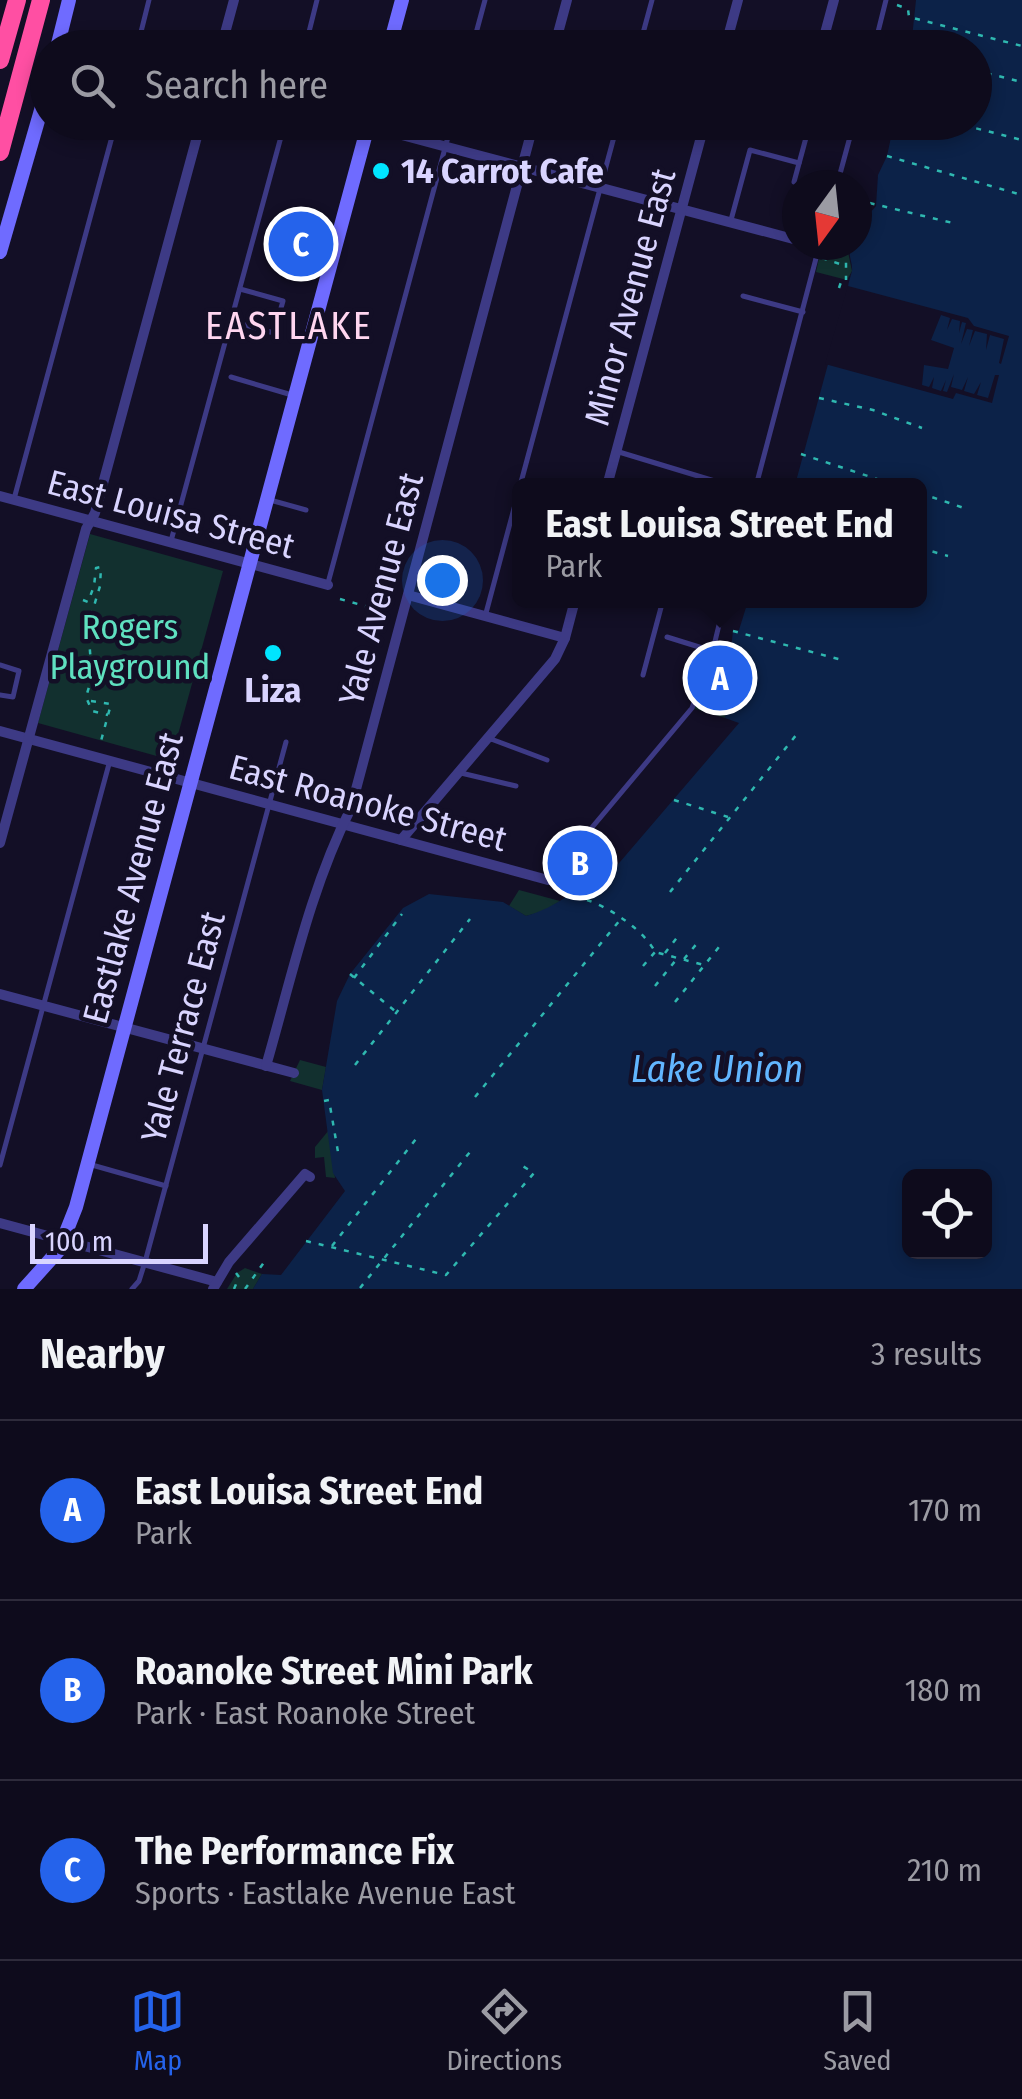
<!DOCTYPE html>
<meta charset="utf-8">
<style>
body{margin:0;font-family:"Fira Sans Condensed",sans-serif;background:#171425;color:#f1f3f6}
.controls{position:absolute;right:30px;bottom:30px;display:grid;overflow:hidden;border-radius:15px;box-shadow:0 5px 15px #0003}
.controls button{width:90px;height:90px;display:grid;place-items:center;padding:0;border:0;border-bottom:2px solid #2e2b3b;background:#0e0b1c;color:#f1f3f6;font:50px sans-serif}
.compass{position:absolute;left:782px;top:170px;width:90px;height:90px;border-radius:50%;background:#0e0b1c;box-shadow:0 5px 15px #0003;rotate:195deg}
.scale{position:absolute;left:30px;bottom:25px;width:178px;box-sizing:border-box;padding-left:10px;border:5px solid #d9d4ff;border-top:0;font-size:28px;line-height:35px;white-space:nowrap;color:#d9d4ff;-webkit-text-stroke:8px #130f26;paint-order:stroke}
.you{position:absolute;left:442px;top:580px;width:35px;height:35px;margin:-25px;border:8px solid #fff;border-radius:50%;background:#1a73e8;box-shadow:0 0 0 15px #1a73e833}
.badge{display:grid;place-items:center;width:65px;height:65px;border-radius:50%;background:#2563eb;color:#fff;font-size:32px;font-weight:700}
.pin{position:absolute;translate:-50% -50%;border:5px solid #fff;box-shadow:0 2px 10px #0006}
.popup{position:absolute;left:512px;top:478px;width:415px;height:130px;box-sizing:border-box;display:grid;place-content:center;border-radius:15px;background:#0e0b1c;filter:drop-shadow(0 2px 8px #0005);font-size:32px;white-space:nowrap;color:#9b9ba3}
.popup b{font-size:38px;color:#f1f3f6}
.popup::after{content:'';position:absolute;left:50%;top:100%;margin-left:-20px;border:20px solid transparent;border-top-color:#0e0b1c}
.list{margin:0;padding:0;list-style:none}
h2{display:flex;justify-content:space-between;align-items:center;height:130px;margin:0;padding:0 40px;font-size:42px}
h2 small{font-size:32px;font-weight:400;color:#9b9ba3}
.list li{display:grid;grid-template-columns:65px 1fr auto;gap:30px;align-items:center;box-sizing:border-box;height:180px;padding:0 40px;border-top:2px solid #2e2b3b}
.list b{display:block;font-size:38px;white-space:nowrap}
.list p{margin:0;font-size:32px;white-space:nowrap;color:#9b9ba3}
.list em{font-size:32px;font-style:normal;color:#9b9ba3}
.icon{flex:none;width:55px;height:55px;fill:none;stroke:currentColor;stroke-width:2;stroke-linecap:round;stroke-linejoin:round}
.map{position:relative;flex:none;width:1022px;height:1289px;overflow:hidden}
.search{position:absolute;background:#0e0b1c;box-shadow:0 5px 15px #0003;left:30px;right:30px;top:30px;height:110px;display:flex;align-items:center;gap:25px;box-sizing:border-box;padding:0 35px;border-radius:55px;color:#9b9ba3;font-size:38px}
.sheet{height:670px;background:#0e0b1c}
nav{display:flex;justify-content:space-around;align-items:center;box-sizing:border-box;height:140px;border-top:2px solid #2e2b3b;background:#0e0b1c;font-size:28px;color:#9b9ba3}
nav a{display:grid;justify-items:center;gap:5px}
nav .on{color:#2563eb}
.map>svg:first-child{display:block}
.green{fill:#12302f}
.water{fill:#0c2248;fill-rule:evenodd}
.pier{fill:#130f26}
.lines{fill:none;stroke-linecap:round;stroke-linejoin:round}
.path{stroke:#2fb8b0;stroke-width:2.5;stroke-dasharray:5 8;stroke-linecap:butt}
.lane{stroke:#3d3a85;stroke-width:5}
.street{stroke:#3d3a85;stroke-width:10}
.secondary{stroke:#6f6bff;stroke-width:14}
.highway{stroke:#ff4fa3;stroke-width:18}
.poi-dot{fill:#00e5ff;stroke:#130f26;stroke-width:4}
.labels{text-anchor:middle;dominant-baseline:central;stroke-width:9;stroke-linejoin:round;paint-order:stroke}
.poi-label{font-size:35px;font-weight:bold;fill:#d9d4ff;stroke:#130f26;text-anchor:start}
.street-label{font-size:35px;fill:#d9d4ff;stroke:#130f26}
.park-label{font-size:35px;fill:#5fe0c0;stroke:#130f26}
.neighbourhood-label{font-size:38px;letter-spacing:2.5px;fill:#ffd6f0;stroke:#130f26}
.water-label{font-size:38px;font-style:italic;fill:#62b6ff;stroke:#130f26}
</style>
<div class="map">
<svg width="1022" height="1289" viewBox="0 0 1022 1289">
<rect width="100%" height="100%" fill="#130f26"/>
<g class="green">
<polygon points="822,245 835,245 848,252 852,271 847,280 816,272"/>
<polygon points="90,534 223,571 171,760 38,723"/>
<polygon points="715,640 731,645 730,658 739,669 725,718 692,708"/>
<polygon points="574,854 612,872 577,889 551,882"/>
<polygon points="519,890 560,901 545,911 526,916 509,906"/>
<polygon points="300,1060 326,1067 322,1090 290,1081"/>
<polygon points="329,1130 335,1178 326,1177 324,1157 315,1158 315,1147"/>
<polygon points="245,1268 262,1274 253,1289 227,1289 237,1273"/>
</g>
<path class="water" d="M916 0H1022V1289H253L262 1274 281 1275 345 1191 333 1173 322 1090 337 1001 350 974 403 908 429 894 503 902 526 916C557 908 578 885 608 876L739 723 725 718C727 701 737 686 739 669L730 658 733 631 739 630 748 601 920 600V486L795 485 848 291C848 282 850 279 852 271 853 262 847 255 851 245H857V228L876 206 878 175 887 156 894 123 974 122V48L911 47ZM910 1176H984V1252H910Z"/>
<polygon class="pier" points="848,286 968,318 974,326 1009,336 1001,364 999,363 1004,339 990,335 986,350 987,334 975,331 969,346 973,330 967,329 961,344 966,323 962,322 959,333 960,321 952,319 947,330 950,318 941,315 931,340 954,348 948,369 924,365 922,385 929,387 934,377 932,388 941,391 946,380 943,391 947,392 954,374 951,387 962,390 968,377 964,391 974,394 981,382 977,395 988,398 995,375 999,375 992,403 956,393 953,399 825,364"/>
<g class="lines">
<g class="path">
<polyline points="897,5 908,9 909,17 1022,46"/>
<polyline points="974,70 1022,82"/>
<polyline points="951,122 1022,140"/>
<polyline points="887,156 1022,195"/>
<polyline points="857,200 957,224"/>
<polyline points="822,258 840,264 846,262 846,280"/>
<polyline points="839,288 842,279"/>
<polyline points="819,398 873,410 922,428"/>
<polyline points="801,454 898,486"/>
<polyline points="920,493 964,508"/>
<polyline points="920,548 948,556"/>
<polyline points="340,599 390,613"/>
<polyline points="83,600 88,602 94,586 96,568 101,567 100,586 88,626 92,677 86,697 92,711 108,715"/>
<polyline points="733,631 842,660"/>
<polyline points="91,701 111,704 101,741"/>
<polyline points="700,704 717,707 725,676 721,653"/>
<polyline points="674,800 728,817"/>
<polyline points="578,859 579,862"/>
<polyline points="670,892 797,734"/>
<path d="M587 900C609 907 645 931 655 952L704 965"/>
<polyline points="665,953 679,935"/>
<polyline points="684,959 699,941"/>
<polyline points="643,966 655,952"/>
<polyline points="350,974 395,1011"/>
<polyline points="354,978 402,914"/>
<polyline points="655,986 676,960"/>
<polyline points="675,1002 719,947"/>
<polyline points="355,1065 470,919"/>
<polyline points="475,1097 620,920"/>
<polyline points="324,1101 329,1100 338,1152"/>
<polyline points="306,1241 446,1275 534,1173 521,1165"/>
<polyline points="332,1246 416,1139"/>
<polyline points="360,1288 474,1147"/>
<polyline points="234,1289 239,1277 236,1273"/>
<polyline points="245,1289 265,1261"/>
</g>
<g class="lane">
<polyline points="137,48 149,0"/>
<polyline points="305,48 317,0"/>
<polyline points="472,48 485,0"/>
<polyline points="639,48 652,0"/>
<polyline points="874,48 886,0"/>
<polyline points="794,182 807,134"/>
<polyline points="837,185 854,122"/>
<polyline points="731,220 750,150 799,163"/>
<polyline points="743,296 803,312"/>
<polyline points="231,321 274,333 283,301 240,289"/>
<polyline points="231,377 292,395"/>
<polyline points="619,452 731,486"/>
<polyline points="520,486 618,122"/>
<polyline points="756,486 819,247"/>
<polyline points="14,499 116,122"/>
<polyline points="270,500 306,510"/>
<polyline points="171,541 285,122"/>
<polyline points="328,583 452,122"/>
<polyline points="486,613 520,486"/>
<polyline points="667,637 712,651"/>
<polyline points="0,665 19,671 13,697 0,695"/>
<polyline points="643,675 663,600"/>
<polyline points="491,739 547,760"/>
<polyline points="461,773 516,786"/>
<polyline points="548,880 692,708 711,658 725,600"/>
<polyline points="0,1165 109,764"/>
<polyline points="92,1165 166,1186"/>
<polyline points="132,1289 139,1281 145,1262 286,742"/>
</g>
<g class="street">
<polyline points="824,37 834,0"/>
<polyline points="221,48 234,0"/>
<polyline points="554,48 567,0"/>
<polyline points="725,48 738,0"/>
<polyline points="368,126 797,240"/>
<polyline points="814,245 819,246"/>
<polyline points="607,486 705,122"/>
<polyline points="0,496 328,585"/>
<polyline points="408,595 565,638"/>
<polyline points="0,731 548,880"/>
<polyline points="401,840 555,659 565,638 575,600"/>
<polyline points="0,843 86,529 95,513 201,122"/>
<polyline points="0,994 294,1073"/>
<path d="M266 1066C291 980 310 889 351 808L534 122"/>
<polyline points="0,1223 217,1282"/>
<polyline points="213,1289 229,1262 305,1174 310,1177"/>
</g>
<g class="secondary">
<polyline points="57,48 69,0"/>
<polyline points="389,48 402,0"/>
<polyline points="353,122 368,126"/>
<polyline points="0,252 48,86"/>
<polyline points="24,1289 59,1250 76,1207 369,122"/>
</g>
<g class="highway">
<polyline points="0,60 17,0"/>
<polyline points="0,152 41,0"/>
</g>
</g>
<g class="poi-dot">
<circle cx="381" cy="171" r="10"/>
<circle cx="273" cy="653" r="10"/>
</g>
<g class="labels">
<g class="poi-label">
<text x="401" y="171">14 Carrot Cafe</text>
<text x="273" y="690" text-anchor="middle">Liza</text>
</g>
<g class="street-label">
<text transform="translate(630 297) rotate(-75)">Minor Avenue East</text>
<text transform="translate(171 514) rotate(15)">East Louisa Street</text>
<text transform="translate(381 589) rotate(-75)">Yale Avenue East</text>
<text transform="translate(368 803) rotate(15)">East Roanoke Street</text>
<text transform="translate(133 878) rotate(-75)">Eastlake Avenue East</text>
<text transform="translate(183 1027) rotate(-75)">Yale Terrace East</text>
</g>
<g class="park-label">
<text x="130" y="627">Rogers<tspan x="130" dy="40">Playground</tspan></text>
</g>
<g class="neighbourhood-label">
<text x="289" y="326">EASTLAKE</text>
</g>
<g class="water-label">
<text x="717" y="1069">Lake Union</text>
</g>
</g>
</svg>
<div class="controls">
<button><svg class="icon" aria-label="locate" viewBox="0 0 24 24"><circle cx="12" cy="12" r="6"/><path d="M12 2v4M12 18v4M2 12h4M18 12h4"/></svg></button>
</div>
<svg class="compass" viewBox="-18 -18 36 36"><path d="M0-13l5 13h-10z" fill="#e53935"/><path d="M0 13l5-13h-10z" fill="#9b9ba3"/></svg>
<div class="scale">100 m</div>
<div class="you"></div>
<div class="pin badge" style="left:720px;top:678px">A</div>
<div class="popup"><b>East Louisa Street End</b>Park</div>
<div class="pin badge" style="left:580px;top:863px">B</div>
<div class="pin badge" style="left:301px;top:244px">C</div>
<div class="search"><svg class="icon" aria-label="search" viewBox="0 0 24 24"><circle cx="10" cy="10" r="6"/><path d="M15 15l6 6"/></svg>Search here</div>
</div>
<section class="sheet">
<h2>Nearby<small>3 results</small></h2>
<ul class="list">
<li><span class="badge">A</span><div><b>East Louisa Street End</b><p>Park</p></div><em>170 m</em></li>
<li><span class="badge">B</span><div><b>Roanoke Street Mini Park</b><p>Park · East Roanoke Street</p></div><em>180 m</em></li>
<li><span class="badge">C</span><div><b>The Performance Fix</b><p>Sports · Eastlake Avenue East</p></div><em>210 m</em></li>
</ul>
</section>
<nav>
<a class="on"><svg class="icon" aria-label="map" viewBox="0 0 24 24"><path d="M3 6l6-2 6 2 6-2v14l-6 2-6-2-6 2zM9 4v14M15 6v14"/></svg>Map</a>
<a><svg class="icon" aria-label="directions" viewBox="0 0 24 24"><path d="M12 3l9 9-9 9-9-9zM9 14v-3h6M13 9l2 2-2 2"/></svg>Directions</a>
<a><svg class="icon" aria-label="saved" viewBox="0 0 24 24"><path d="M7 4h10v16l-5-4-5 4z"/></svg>Saved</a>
</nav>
